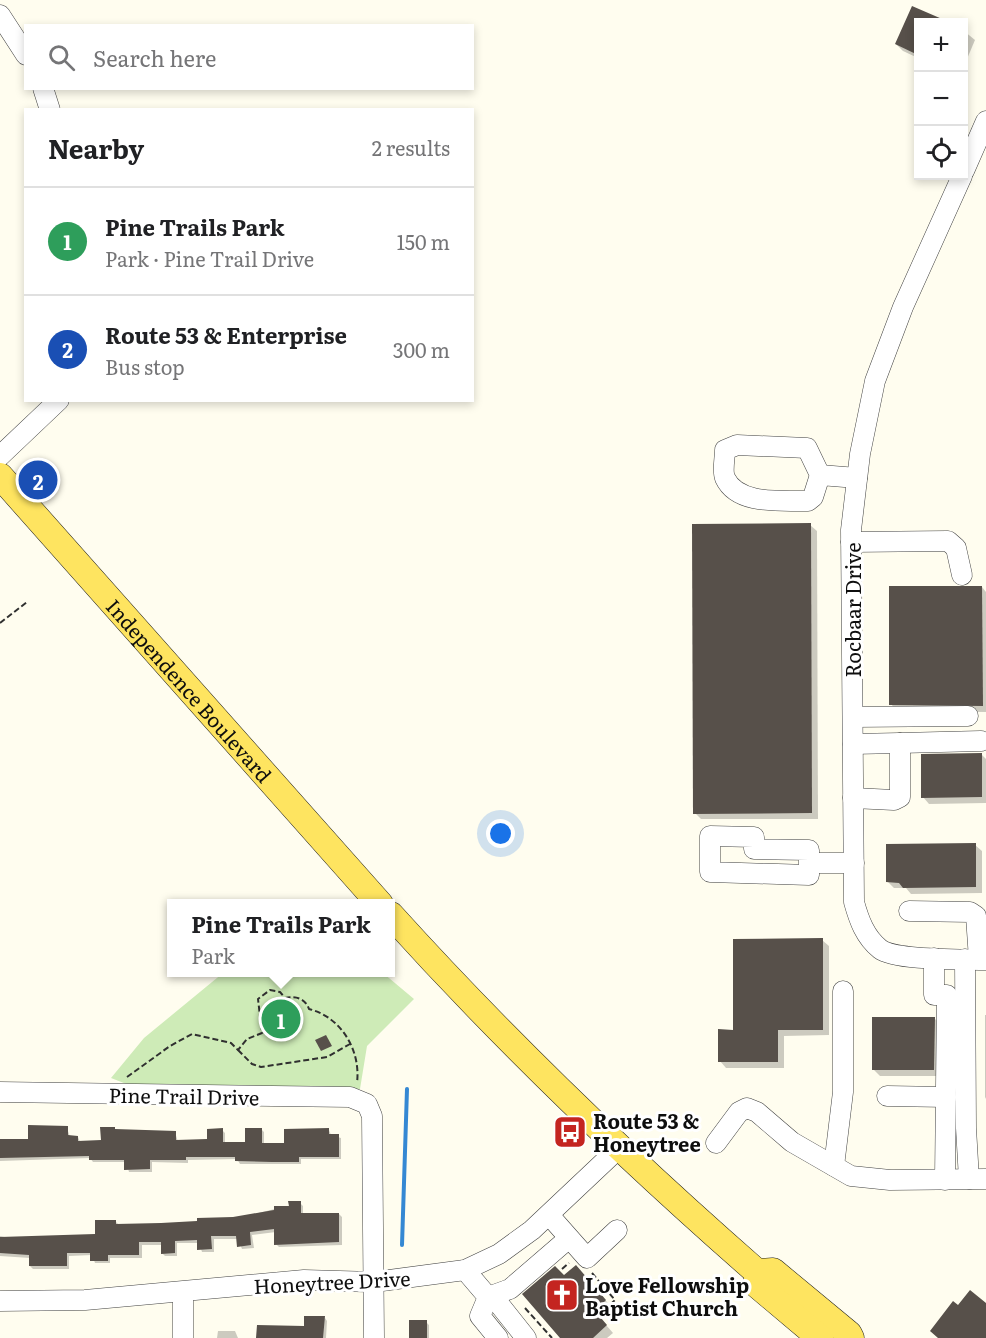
<!DOCTYPE html>
<meta charset="utf-8">
<style>
body{margin:0;font-family:Literata,serif;background:#f6f6f6;color:#202124}
.controls{position:absolute;right:18px;top:18px;display:grid;overflow:hidden;border-radius:0px;box-shadow:0 3px 9px #0003}
.controls button{width:54px;height:54px;display:grid;place-items:center;padding:0;border:0;border-bottom:2px solid #e0e0e0;background:#fff;color:#202124;font:30px sans-serif}
.you{position:absolute;left:501px;top:834px;width:21px;height:21px;margin:-15px;border:4px solid #fff;border-radius:50%;background:#1a73e8;box-shadow:0 0 0 9px #1a73e833}
.badge{display:grid;place-items:center;width:39px;height:39px;border-radius:50%;background:#0f766e;color:#fff;font-size:20px;font-weight:700}
.pin{position:absolute;translate:-50% -50%;border:3px solid #fff;box-shadow:0 2px 6px #0006}
.popup{position:absolute;left:167px;top:899px;width:228px;height:78px;box-sizing:border-box;display:grid;place-content:center;border-radius:0px;background:#fff;filter:drop-shadow(0 2px 4px #0005);font-size:20px;white-space:nowrap;color:#757577}
.popup b{font-size:22px;color:#202124}
.popup::after{content:'';position:absolute;left:50%;top:100%;margin-left:-12px;border:12px solid transparent;border-top-color:#fff}
.list{margin:0;padding:0;list-style:none}
h2{display:flex;justify-content:space-between;align-items:center;height:78px;margin:0;padding:0 24px;font-size:26px}
h2 small{font-size:20px;font-weight:400;color:#757577}
.list li{display:grid;grid-template-columns:39px 1fr auto;gap:18px;align-items:center;box-sizing:border-box;height:108px;padding:0 24px;border-top:2px solid #e0e0e0}
.list b{display:block;font-size:22px;white-space:nowrap}
.list p{margin:0;font-size:20px;white-space:nowrap;color:#757577}
.list em{font-size:20px;font-style:normal;color:#757577}
.icon{flex:none;width:33px;height:33px;fill:none;stroke:currentColor;stroke-width:2;stroke-linecap:round;stroke-linejoin:round}
.map{position:relative;flex:none;width:986px;height:1338px;overflow:hidden}
.search{position:absolute;background:#fff;box-shadow:0 3px 9px #0003;left:24px;top:24px;width:450px;height:66px;display:flex;align-items:center;gap:15px;box-sizing:border-box;padding:0 21px;border-radius:0px;color:#757577;font-size:22px}
.panel{position:absolute;background:#fff;box-shadow:0 3px 9px #0003;left:24px;top:108px;width:450px;height:294px;border-radius:0px}
.map>svg:first-child{display:block}
.green{fill:#ceebb7}
.shadow{fill:#0003}
.lines{fill:none;stroke-linecap:round;stroke-linejoin:round}
.stream{stroke:#3588d3;stroke-width:4}
.building{fill:#57504a}
.minor-casing{stroke:#414141;stroke-width:21}
.major-casing{stroke:#1f1f1f;stroke-width:27}
.path{stroke:#303030;stroke-width:2;stroke-dasharray:6 3;stroke-linecap:butt}
.minor{stroke:#fff;stroke-width:20}
.major{stroke:#fee460;stroke-width:26}
.labels{text-anchor:middle;dominant-baseline:central;stroke-width:6;stroke-linejoin:round;paint-order:stroke}
.street-label{font-size:20px;fill:#0e0e0e;stroke:#fff}
.poi-label{font-size:20px;font-weight:bold;fill:#0e0e0e;stroke:#fff;text-anchor:start}
</style>
<div class="map">
<svg width="986" height="1338" viewBox="0 0 986 1338">
<rect width="100%" height="100%" fill="#fffdef"/>
<polygon class="green" points="223,973 383,973 414,999 367,1046 360,1089 129,1085 111,1078 144,1038"/>
<g class="shadow">
<polygon points="913,8 946,22 918,22 918,58 903,51 896,44"/>
<polygon points="964,31 975,40 964,66"/>
<polygon points="810,525 817,531 818,819 701,819 695,813"/>
<polygon points="982,587 986,592 986,712 897,711 891,704"/>
<polygon points="981,754 986,759 986,803 929,804 923,797"/>
<polygon points="975,845 982,851 982,893 911,894 906,888 894,888 888,882"/>
<polygon points="822,940 829,946 829,1035 784,1036 784,1068 726,1068 720,1061 734,1031"/>
<polygon points="985,1015 986,1015 986,1099 985,1097"/>
<polygon points="934,1018 941,1025 940,1076 880,1076 874,1070"/>
<polygon points="67,1128 70,1137 78,1137 80,1142 102,1142 114,1128 117,1131 175,1132 178,1142 209,1140 222,1130 225,1133 225,1143 246,1143 261,1129 264,1132 264,1144 286,1144 329,1130 331,1135 341,1138 341,1159 301,1159 301,1164 240,1164 237,1159 188,1160 188,1163 152,1162 152,1172 129,1172 126,1162 93,1162 90,1158 0,1161 0,1140 30,1140"/>
<polygon points="300,1203 303,1206 303,1214 339,1214 342,1217 342,1245 279,1247 276,1244 276,1232 252,1235 254,1248 242,1249 238,1239 214,1239 214,1252 202,1252 199,1243 177,1243 177,1256 165,1256 162,1253 162,1245 142,1245 142,1258 110,1258 110,1263 95,1263 92,1255 69,1256 69,1269 33,1269 30,1266 30,1258 0,1256 0,1236 9,1238 97,1235 115,1221 119,1225 199,1223 233,1219"/>
<polygon points="582,1273 612,1308 600,1318 613,1333 607,1338 562,1338 564,1277"/>
<polygon points="325,1318 327,1321 326,1338 258,1338 305,1327"/>
<polygon points="426,1322 429,1325 429,1338 451,1338 410,1338"/>
<polygon points="218,1331 235,1331 238,1338 217,1338"/>
</g>
<g class="lines">
<polyline class="stream" points="402,1245 407,1089"/>
</g>
<g class="building">
<polygon points="912,6 949,22 918,22 918,55 895,44"/>
<polygon points="811,523 812,813 693,814 692,524"/>
<polygon points="889,586 982,586 983,706 889,705"/>
<polygon points="982,753 982,797 921,798 921,754"/>
<polygon points="976,843 976,887 903,888 899,883 886,882 886,844"/>
<polygon points="823,938 823,1030 778,1030 778,1062 718,1062 718,1029 733,1030 733,939"/>
<polygon points="872,1017 935,1017 934,1070 872,1070"/>
<polygon points="326,1035 332,1046 321,1051 315,1040"/>
<polygon points="28,1125 68,1126 68,1135 78,1136 78,1141 101,1140 100,1127 115,1127 115,1129 176,1131 176,1140 207,1139 207,1129 223,1128 223,1142 245,1142 245,1128 262,1128 262,1143 284,1143 284,1129 329,1128 329,1134 339,1134 339,1157 299,1157 299,1162 272,1162 235,1161 235,1157 186,1157 186,1160 150,1160 150,1169 124,1170 124,1160 89,1160 89,1156 0,1158 0,1139 28,1139"/>
<polygon points="288,1201 301,1201 301,1213 339,1213 339,1242 274,1245 274,1229 250,1232 251,1245 237,1247 236,1236 211,1236 212,1249 197,1250 197,1240 175,1241 175,1253 161,1254 161,1242 139,1242 139,1255 108,1255 108,1261 90,1261 90,1253 67,1253 67,1266 29,1266 29,1255 0,1253 0,1237 95,1234 95,1220 116,1220 116,1224 161,1223 197,1221 197,1218 233,1217 274,1210 274,1206 289,1206"/>
<polygon points="576,1265 606,1300 595,1311 607,1325 593,1338 560,1338 522,1294 555,1266 564,1275"/>
<polygon points="970,1290 986,1303 986,1338 938,1338 930,1331 953,1301 958,1305"/>
<polygon points="304,1316 325,1316 323,1338 256,1338 257,1325 304,1326"/>
<rect x="409" y="1320" width="18" height="18"/>
</g>
<g class="lines">
<defs>
<g id="minor">
<polyline points="0,15 26,55"/>
<polyline points="43,88 50,110"/>
<polyline points="964,171 986,121"/>
<path d="M962 176 903 307 875 381 860 454 851 530 854 902C859 920 865 937 880 949 896 961 965 959 986 960"/>
<polyline points="0,456 59,400"/>
<path d="M820 475 813 497 808 501C783 500 738 506 725 478 722 471 725 458 725 450L737 445 807 448 820 475 857 478"/>
<polyline points="851,542 948,541 956,548 962,575"/>
<polyline points="853,717 968,716"/>
<polyline points="900,743 981,741"/>
<polyline points="853,744 900,743 900,797 894,800 853,798"/>
<polyline points="809,863 809,850 754,849 754,837 710,836 710,872 809,875 809,863 854,863"/>
<polyline points="909,911 970,912 976,916 979,959"/>
<polyline points="934,958 934,995 947,995 945,1180"/>
<polyline points="965,959 966,1128 969,1179"/>
<polyline points="0,1092 350,1097 367,1104 372,1116 374,1338"/>
<polyline points="887,1096 946,1097"/>
<polyline points="716,1143 739,1112 747,1108 757,1112 792,1142 851,1176 890,1180 986,1179"/>
<polyline points="834,1166 843,1092 843,991"/>
<polyline points="549,1215 587,1258 617,1230"/>
<polyline points="465,1270 488,1297 480,1316 498,1338"/>
<polyline points="488,1297 510,1289 568,1239"/>
<polyline points="488,1297 499,1304 526,1338"/>
<polyline points="0,1301 85,1300 304,1280 374,1282 465,1270 499,1254 532,1230 620,1147"/>
<polyline points="183,1338 183,1292"/>
</g>
<g id="major">
<path id="s1" d="M0 476 380 904"/>
<path d="M391 915C505 1041 629 1160 757 1272L773 1271 849 1334 851 1338"/>
<polyline points="757,1272 757,1285 820,1338"/>
</g>
</defs>
<use href="#minor" class="minor-casing"/>
<use href="#major" class="major-casing"/>
<g class="path">
<polyline points="0,623 27,602"/>
<polyline points="238,1050 252,1064 261,1067 327,1057 350,1044"/>
<path d="M127 1077 170 1046 192 1034 231 1043 238 1050 247 1039 262 1033 258 999 270 990 280 992 285 998C296 996 305 998 309 1009 341 1017 361 1050 357 1083"/>
<polyline points="562,1269 569,1263"/>
<polyline points="592,1273 615,1300 602,1312"/>
<polyline points="525,1308 552,1338"/>
</g>
<use href="#minor" class="minor"/>
<use href="#major" class="major"/>
</g>
<defs>
<symbol id="bus-square" viewBox="-11 -11 22 22"><rect x="-9" y="-9" width="18" height="18" rx="4" fill="#c42520" stroke="#fff"/><path d="M-5-6H5V4H4V6H2V4H-2V6H-4V4H-5ZM-3.5-4V0h7V-4ZM-3.5 1.2v1.5H-2V1.2ZM2 1.2v1.5H3.5V1.2Z" fill="#fff"/></symbol>
<symbol id="church-square" viewBox="-11 -11 22 22"><rect x="-9" y="-9" width="18" height="18" rx="4" fill="#c42520" stroke="#fff"/><path d="M-1.2-6h2.4v3.5h3.3v2.4h-3.3V6h-2.4V-.1h-3.3v-2.4h3.3Z" fill="#fff"/></symbol>
</defs>
<g fill-rule="evenodd">
<use href="#bus-square" x="551" y="1113" width="38" height="38"/>
<use href="#church-square" x="543" y="1276" width="38" height="38"/>
</g>
<g class="labels">
<g class="street-label">
<text transform="translate(852 610) rotate(-90)">Rocbaar Drive</text>
<text stroke="none"><textPath href="#s1" startOffset="286">Independence Boulevard</textPath></text>
<text transform="translate(184 1095) rotate(1)">Pine Trail Drive</text>
<text transform="translate(332 1281) rotate(-3)">Honeytree Drive</text>
</g>
<g class="poi-label">
<text x="593" y="1120">Route 53 &amp;<tspan x="593" dy="23">Honeytree</tspan></text>
<text x="585" y="1284">Love Fellowship<tspan x="585" dy="23">Baptist Church</tspan></text>
</g>
</g>
</svg>
<div class="controls">
<button>+</button>
<button>−</button>
<button><svg class="icon" aria-label="locate" viewBox="0 0 24 24"><circle cx="12" cy="12" r="6"/><path d="M12 2v4M12 18v4M2 12h4M18 12h4"/></svg></button>
</div>
<div class="you"></div>
<div class="pin badge" style="left:281px;top:1019px;background:#2e9e5b">1</div>
<div class="popup"><b>Pine Trails Park</b>Park</div>
<div class="pin badge" style="left:38px;top:480px;background:#1a4fb4">2</div>
<div class="search"><svg class="icon" aria-label="search" viewBox="0 0 24 24"><circle cx="10" cy="10" r="6"/><path d="M15 15l6 6"/></svg>Search here</div>
<section class="panel">
<h2>Nearby<small>2 results</small></h2>
<ul class="list">
<li><span class="badge" style="background:#2e9e5b">1</span><div><b>Pine Trails Park</b><p>Park · Pine Trail Drive</p></div><em>150 m</em></li>
<li><span class="badge" style="background:#1a4fb4">2</span><div><b>Route 53 &amp; Enterprise</b><p>Bus stop</p></div><em>300 m</em></li>
</ul>
</section>
</div>
